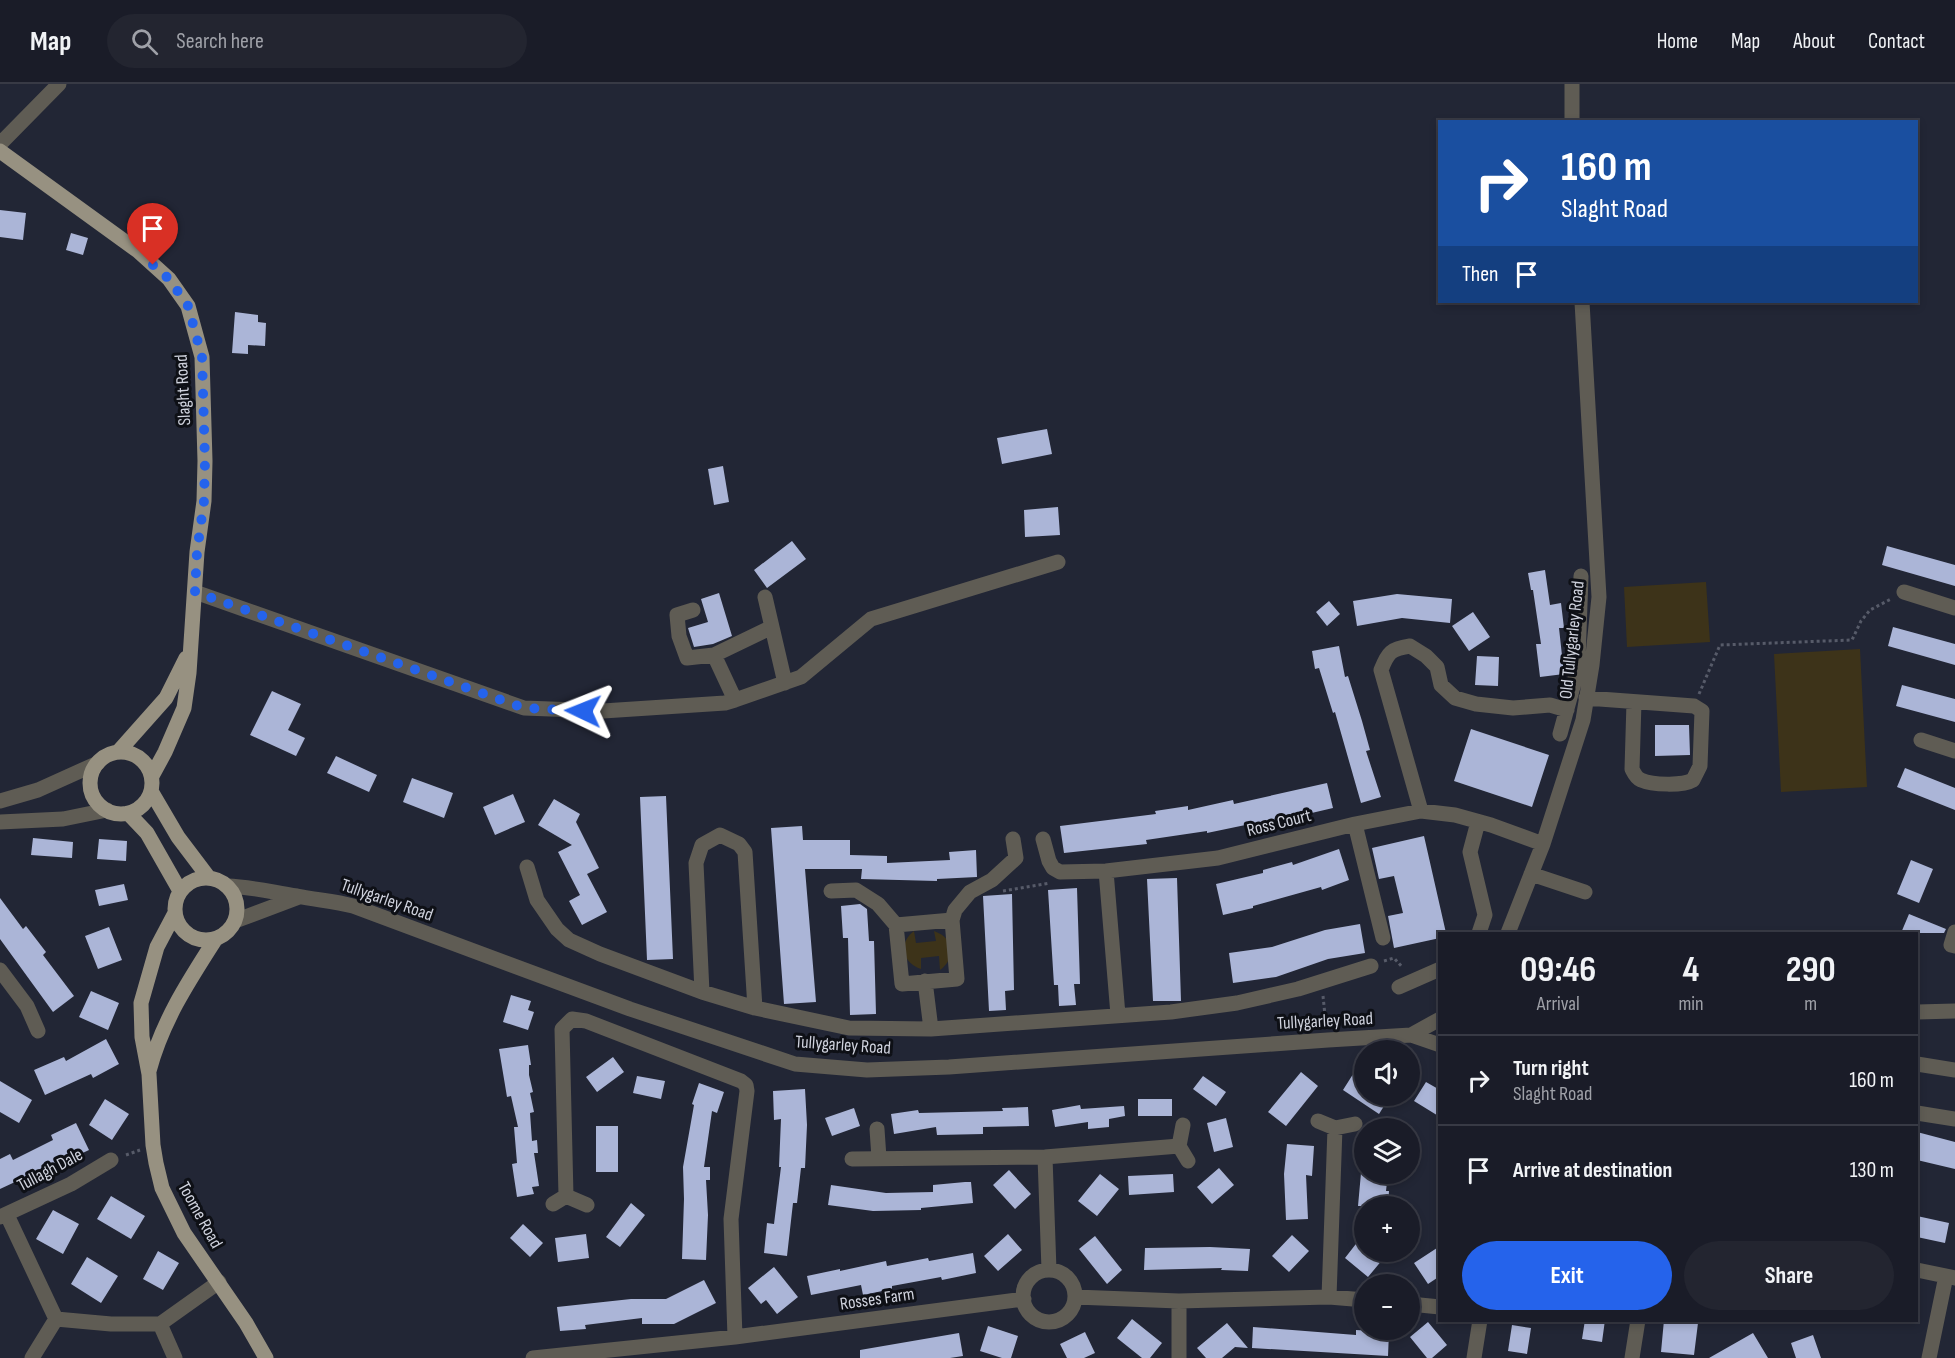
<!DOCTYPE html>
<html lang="en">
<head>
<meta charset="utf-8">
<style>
	:root { --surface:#1a1c28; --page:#232530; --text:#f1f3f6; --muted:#9fa1a8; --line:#383a45; --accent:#2563eb }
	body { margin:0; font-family:"Sofia Sans Condensed",sans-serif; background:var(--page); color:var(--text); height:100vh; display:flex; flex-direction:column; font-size:22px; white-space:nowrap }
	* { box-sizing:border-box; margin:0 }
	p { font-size:20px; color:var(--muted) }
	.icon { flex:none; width:33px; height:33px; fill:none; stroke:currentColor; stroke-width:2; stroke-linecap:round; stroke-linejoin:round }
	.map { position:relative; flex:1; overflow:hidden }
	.sheet { position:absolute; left:1438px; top:848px; width:480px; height:390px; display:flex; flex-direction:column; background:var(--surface); border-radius:0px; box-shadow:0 3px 9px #0003,0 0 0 2px var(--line) }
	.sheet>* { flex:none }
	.hud { position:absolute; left:1438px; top:36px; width:480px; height:183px; border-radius:0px; box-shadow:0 3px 9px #0003,0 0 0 2px var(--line); background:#1a4fa0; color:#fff; overflow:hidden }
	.controls { position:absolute; left:1354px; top:956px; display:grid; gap:12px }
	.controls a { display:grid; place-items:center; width:66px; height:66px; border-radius:50%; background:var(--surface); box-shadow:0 3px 9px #0003,0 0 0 2px var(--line); font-size:30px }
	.pin { position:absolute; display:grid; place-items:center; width:51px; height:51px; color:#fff; margin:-62px -26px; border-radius:50% 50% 50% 0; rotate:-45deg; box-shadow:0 0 6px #0007 }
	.pin .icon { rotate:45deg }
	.me { position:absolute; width:66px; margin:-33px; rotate:272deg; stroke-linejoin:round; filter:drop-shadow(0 0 4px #0008) }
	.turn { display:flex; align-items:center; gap:21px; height:126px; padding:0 24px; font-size:27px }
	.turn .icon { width:78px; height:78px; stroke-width:2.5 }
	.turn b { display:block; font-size:42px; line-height:51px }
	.then { display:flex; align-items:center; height:57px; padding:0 24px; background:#0003; gap:12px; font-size:22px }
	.eta { display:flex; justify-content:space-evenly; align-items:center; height:102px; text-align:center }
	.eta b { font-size:36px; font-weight:700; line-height:42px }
	.action { display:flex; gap:12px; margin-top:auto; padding:12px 24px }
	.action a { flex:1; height:69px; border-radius:36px; background:var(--accent); color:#fff; font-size:24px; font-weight:700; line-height:69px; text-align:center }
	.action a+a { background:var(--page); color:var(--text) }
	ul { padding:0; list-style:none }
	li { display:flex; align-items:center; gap:18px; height:90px; padding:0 24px; border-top:2px solid var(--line) }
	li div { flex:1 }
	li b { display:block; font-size:22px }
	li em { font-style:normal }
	header { display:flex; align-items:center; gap:36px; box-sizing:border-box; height:84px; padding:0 30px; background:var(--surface); border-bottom:2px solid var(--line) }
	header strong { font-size:28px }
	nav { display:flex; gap:33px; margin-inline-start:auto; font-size:21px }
	.search { width:420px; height:54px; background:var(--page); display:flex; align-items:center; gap:15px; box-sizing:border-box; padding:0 21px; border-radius:33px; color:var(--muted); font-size:22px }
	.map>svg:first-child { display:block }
</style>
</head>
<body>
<header>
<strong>Map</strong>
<div class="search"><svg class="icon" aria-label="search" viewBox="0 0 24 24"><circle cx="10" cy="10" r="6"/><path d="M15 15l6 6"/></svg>Search here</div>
<nav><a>Home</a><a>Map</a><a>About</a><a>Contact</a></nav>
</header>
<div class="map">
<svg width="1955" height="1274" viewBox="0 0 1955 1274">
	<rect width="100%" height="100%" fill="#222635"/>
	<path fill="#3d3319" d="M1706 498 1710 558 1627 563 1624 503Z
		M1860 565 1867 703 1781 708 1774 570Z
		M914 847 916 859 936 857 934 847C954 854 957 873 940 886L939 872 921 874V885C902 879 898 859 914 847Z"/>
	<path fill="#abb5d7" d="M0 126 26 129 23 156 0 153Z
		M71 149 88 154 83 171 66 166Z
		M235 228 258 231V238L266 239 265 262 248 261V270L232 269Z
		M1047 345 1052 370 1002 380 997 354Z
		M723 382 729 418 714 421 708 385Z
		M1058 423 1060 451 1025 453 1024 426Z
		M792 457 806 475 767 504 754 486Z
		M1887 462 1955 481V502L1882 481Z
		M1545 486 1550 521 1561 519 1564 544H1559L1564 590 1540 593 1536 560H1541L1533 506H1531L1528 489Z
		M719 509 732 552 713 560 694 563 688 544 708 538 701 515Z
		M1397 510 1452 515 1450 539 1402 534 1357 542 1353 517Z
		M1329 517 1340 530 1327 542 1316 528Z
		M1473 528 1490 553 1469 567 1452 542Z
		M1893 543 1955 560V581L1888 562Z
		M1339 562 1345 593 1348 592 1362 637 1370 666 1366 667 1381 713 1361 719 1335 628 1333 629 1319 584 1315 585 1312 567Z
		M1477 572 1499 573 1498 602 1475 601Z
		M1902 601 1955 615V638L1896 622Z
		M272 607 301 620 288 646 305 654 296 672 250 651Z
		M1655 641H1689L1690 671 1655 672Z
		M1471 645 1549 671 1532 723 1454 697Z
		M336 672 377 691 369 708 327 689Z
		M1905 684 1955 704V726L1897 703Z
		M412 694 453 709 444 734 403 718Z
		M1327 699 1333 724 1256 742 1255 739 1207 749V747L1146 756 1147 760 1064 769 1060 742 1156 730 1155 727 1188 722V726L1233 716 1234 720Z
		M513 710 525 738 495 751 483 723Z
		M666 712 673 875 647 876 640 713Z
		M554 715 580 730 576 738 599 784 587 790 607 828 582 841 569 817 580 811 558 768 572 761 538 741Z
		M802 742 803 756H850V771L887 772V779L950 776 949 768 976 766 977 793 937 795V797L861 795 862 785H805L816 918 784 920 771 744Z
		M1424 752 1446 849H1440V854L1394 864 1388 832 1403 829 1394 792 1379 795 1372 764Z
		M33 754 73 758 72 774 31 771Z
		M99 755 127 757 126 777 97 775Z
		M1339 765 1349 796 1322 806 1321 803 1253 822V824L1223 831 1216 800 1263 789V786L1292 778 1293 781Z
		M1911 776 1933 785 1919 819 1897 810Z
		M1177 794 1181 917H1153L1147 795Z
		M124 800 128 816 99 822 95 806Z
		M1077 804 1080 900H1074L1076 921 1059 922 1058 901H1054L1048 806Z
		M1012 810 1014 906 1005 907 1006 926 989 927 983 812Z
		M0 814 23 845 26 842 46 868 43 871 74 912 53 928 0 855Z
		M860 820 867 825 869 857H874L876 930 850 931 848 854H843L841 822Z
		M1909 830 1946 845 1944 849H1901Z
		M1360 840 1365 869 1328 875 1276 893 1233 899 1229 869 1272 863 1325 846Z
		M109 843 122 876 98 885 85 852Z
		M91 907 119 919 108 946 79 933Z
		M511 911 531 917 528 926 534 928 528 946 503 938Z
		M106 955 119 980 93 994 91 990 45 1011 34 986 64 973 66 977Z
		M528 961 531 981H529V991L533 1008 530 1009 534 1028 530 1029 532 1057 537 1056 538 1069H534L539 1102 532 1103 534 1110 517 1113 512 1080 517 1079 514 1043H518L511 1012 507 1013 499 965Z
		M613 973 624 988 597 1008 586 993Z
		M1355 987 1365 993V1011H1391L1379 1030 1343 1006Z
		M1301 988 1318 1002 1286 1042 1268 1028Z
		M637 992 665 997 661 1015 633 1009Z
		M1203 992 1226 1008 1216 1022 1193 1005Z
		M0 997 32 1016 19 1039 0 1028Z
		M1426 998 1440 1006V1033L1414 1017Z
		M699 999 724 1008 717 1029 712 1027 704 1083H710V1096H706L708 1131 706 1176 682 1175 684 1115 683 1083 694 1021 692 1020Z
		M805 1005 807 1041 805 1084H801L797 1119H793L787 1172 764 1169 767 1139 774 1140 781 1083H779L781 1035 774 1036 773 1007Z
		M105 1015 129 1030 112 1056 89 1041Z
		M1138 1015H1172V1032H1138Z
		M1080 1021 1081 1025 1124 1022 1125 1032 1109 1035V1043L1088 1045V1038L1055 1043 1052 1026Z
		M1028 1023 1029 1042 983 1043V1050L937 1051 936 1043 894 1050 891 1030 918 1026 919 1029 1003 1027 1002 1024Z
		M854 1024 860 1042 832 1052 825 1034Z
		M1226 1034 1233 1063 1214 1068 1207 1039Z
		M76 1039 89 1066 55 1082 57 1084 33 1096 30 1091 0 1105V1075L10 1070 13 1076 53 1056 51 1051Z
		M596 1042H618V1088H596Z
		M1917 1048 1955 1058V1085L1917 1076Z
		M1287 1060 1314 1062 1312 1092 1306 1091 1308 1135 1286 1136 1284 1090Z
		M1219 1084 1234 1101 1212 1120 1197 1103Z
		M1009 1086 1031 1110 1015 1125 993 1101Z
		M1361 1089H1388L1386 1107H1389L1388 1122H1358Z
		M1100 1090 1119 1105 1097 1132 1078 1117Z
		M1173 1090 1174 1108 1129 1111 1128 1092Z
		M965 1098H971L973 1119 921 1124V1126L873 1127 828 1121 831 1101 886 1109 933 1108V1101Z
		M111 1112 145 1132 131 1155 97 1135Z
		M631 1119 645 1131 620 1163 606 1153Z
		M53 1126 79 1140 63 1170 36 1155Z
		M1917 1132 1949 1139 1945 1159 1917 1153Z
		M523 1140 543 1159 530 1173 510 1154Z
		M586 1150 589 1174 558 1178 555 1154Z
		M1008 1150 1022 1166 998 1187 984 1172Z
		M1292 1151 1309 1167 1289 1188 1272 1172Z
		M1095 1152 1122 1186 1107 1200 1079 1165Z
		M1359 1156 1365 1160V1167H1373L1383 1175 1368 1193 1345 1174Z
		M1440 1162V1192L1428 1200 1414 1179Z
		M1210 1163 1250 1165 1248 1187 1221 1186 1222 1184 1144 1186 1145 1164Z
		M158 1167 179 1179 163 1206 143 1195Z
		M973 1169 976 1189 942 1196 941 1193 892 1202V1205L863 1211 861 1201 811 1211 807 1192 840 1185V1187L886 1177 887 1182 928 1174 929 1177Z
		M87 1173 118 1192 101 1219 71 1200Z
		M774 1183 798 1213 777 1230 766 1216 761 1220 748 1204Z
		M704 1196 716 1219 674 1240H642V1234L585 1241 586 1245 560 1247 557 1223 631 1215H666Z
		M1132 1235 1162 1259 1150 1274H1142L1117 1254Z
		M1585 1236H1605L1602 1258 1582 1255Z
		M1664 1236 1698 1239 1694 1271 1661 1268Z
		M1428 1238 1447 1261 1432 1274H1427L1410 1253Z
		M1227 1239 1248 1264 1235 1263 1222 1274H1206L1197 1264Z
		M1512 1241 1531 1244 1527 1270 1508 1267Z
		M988 1242 1018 1252 1011 1274H1002L980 1267Z
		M1253 1243 1356 1251V1246L1389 1248 1388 1272 1252 1264Z
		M1085 1248 1095 1269 1084 1274H1067L1060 1260Z
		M959 1249 963 1272 950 1274H860V1266Z
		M1753 1249 1768 1274H1709Z
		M1813 1251 1821 1274H1796L1791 1259Z"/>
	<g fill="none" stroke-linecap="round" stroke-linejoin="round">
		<path stroke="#575b69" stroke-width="3" stroke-dasharray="3 3" stroke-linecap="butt" d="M1699 610 1720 561 1852 556 1861 537 1870 526 1891 515
			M1003 807 1050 799
			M1384 877 1394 874 1403 884
			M1323 912 1326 941
			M126 1071 140 1066"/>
		<path stroke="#5f5c54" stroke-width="15" d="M1572 0V38
			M0 60 59 0
			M195 508 524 624 603 627 725 619 735 616 801 593 871 535 1058 478
			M1904 508 1955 524
			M765 513 785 599
			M693 526 677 531 679 552 687 574 714 571 772 543
			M714 571 735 616
			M1586 614 1694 622 1702 627 1700 682 1693 696C1683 702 1652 701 1641 696 1636 694 1634 689 1632 685L1634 618
			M1560 650 1574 599 1578 577 1581 492
			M1921 656 1955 667
			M0 717 38 706 98 679
			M1421 727 1381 586C1388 568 1391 565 1410 562L1426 572 1437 583 1441 601 1455 614 1476 620 1513 624 1550 621 1567 626
			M0 738 63 735 107 726
			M1478 738 1470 768 1485 831 1479 849
			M1355 740 1383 854
			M1043 755 1049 777 1053 784 1060 788 1106 787 1218 774 1355 740 1421 727 1455 731 1491 741 1543 760
			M527 783 537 816 557 845 569 856 600 870 702 908 755 924 849 944 931 945 1171 928 1237 919 1298 905 1371 882
			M1106 787 1118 931
			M1531 790 1585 808
			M227 802C253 803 271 808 297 812 316 816 334 817 353 822L630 925 795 980 867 986 949 983 1328 956 1411 951 1440 961
			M831 807 856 806 878 820 896 841
			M952 836 896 841 902 900 957 895 952 836 955 826 970 808 992 796 1016 774 1013 755
			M235 837 299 813
			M1955 848 1951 861 1955 862
			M1508 849 1543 760 1583 636 1592 581 1599 513 1582 218
			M0 886 27 922 38 947
			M925 897 931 945
			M1399 903 1440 885
			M702 908 696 779 702 761 720 751 739 760 745 768 755 924
			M1917 928 1955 927
			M1411 951 1440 935
			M1917 980 1955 986
			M1917 1029 1955 1035
			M1318 1037 1335 1044 1355 1040
			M1183 1041 1179 1062 1188 1077
			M877 1045 879 1074
			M1045 1073 1049 1186
			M852 1075 1045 1073 1179 1062
			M566 1112 562 945 572 935 586 937 741 997 746 1001 747 1007 731 1135 735 1253
			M553 1120 566 1112 587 1121
			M7 1131 56 1235
			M0 1133 71 1100 111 1076
			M1917 1186 1955 1194
			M1023 1212a26 26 0 1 1 52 0a26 26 0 1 1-52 0Z
			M1075 1213 1179 1217 1329 1213 1365 1216
			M1329 1213 1335 1044
			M1410 1220 1440 1223
			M160 1240 175 1274
			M32 1274 56 1235 111 1240H160L219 1198
			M533 1274 735 1253 1024 1215
			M1179 1274V1217
			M1474 1274 1480 1236
			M1632 1274 1638 1236
			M1929 1274 1946 1192"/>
		<path stroke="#979181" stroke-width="15" d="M0 67 138 167 169 195 188 222 202 273 205 377 204 417 197 468 189 589 184 624 165 668 152 692
			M118 668 166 614 186 574
			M90 699a31 31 0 1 1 62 0a31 31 0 1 1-62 0Z
			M151 707 178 753 209 794
			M128 729 147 749 180 807
			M175 825a31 31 0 1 1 62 0a31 31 0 1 1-62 0Z
			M175 829 157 863 141 919 142 953 149 990 153 1061 156 1079 162 1104 184 1149 246 1239 266 1274
			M149 987C162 938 188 898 215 856"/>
	</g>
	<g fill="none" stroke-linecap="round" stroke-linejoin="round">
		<path stroke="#2563eb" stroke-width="10" stroke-dasharray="0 18" d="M153 181 169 195 188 222 202 273 205 377 204 417 197 468 195 508 524 624 583 627"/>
	</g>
	<g text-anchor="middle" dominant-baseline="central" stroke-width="6" stroke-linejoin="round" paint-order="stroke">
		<g font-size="18" fill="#cfd2dd" stroke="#0e1016">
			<text transform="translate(183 306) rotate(-93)">Slaght Road</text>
			<text transform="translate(1572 556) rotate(-84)">Old Tullygarley Road</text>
			<text transform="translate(1279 739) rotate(-14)">Ross Court</text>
			<text transform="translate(387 816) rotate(19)">Tullygarley Road</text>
			<text transform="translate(1325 937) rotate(-3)">Tullygarley Road</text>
			<text transform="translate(843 961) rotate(4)">Tullygarley Road</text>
			<text transform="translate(50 1086) rotate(-28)">Tullagh Dale</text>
			<text transform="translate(200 1131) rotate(61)">Toome Road</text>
			<text transform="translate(877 1215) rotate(-8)">Rosses Farm</text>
		</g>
	</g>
</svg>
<div class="controls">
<a><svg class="icon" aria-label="sound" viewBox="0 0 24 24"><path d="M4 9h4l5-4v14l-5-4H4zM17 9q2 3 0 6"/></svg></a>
<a><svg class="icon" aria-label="layers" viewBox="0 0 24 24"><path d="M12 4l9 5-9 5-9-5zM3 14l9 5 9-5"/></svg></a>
<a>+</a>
<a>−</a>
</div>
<div class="pin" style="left:153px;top:181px;background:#d93025"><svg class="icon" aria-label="arrive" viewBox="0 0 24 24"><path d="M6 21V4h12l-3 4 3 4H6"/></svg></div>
<svg class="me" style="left:583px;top:627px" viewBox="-20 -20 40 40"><path d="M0-17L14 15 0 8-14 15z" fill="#2563eb" stroke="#fff" stroke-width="4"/></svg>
<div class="hud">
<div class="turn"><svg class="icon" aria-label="right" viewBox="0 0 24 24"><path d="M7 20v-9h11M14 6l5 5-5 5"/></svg><div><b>160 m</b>Slaght Road</div></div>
<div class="then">Then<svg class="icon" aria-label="arrive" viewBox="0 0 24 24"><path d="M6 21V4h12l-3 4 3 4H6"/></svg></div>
</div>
<section class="sheet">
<div class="eta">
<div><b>09:46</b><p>Arrival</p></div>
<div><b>4</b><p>min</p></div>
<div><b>290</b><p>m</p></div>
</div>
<ul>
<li><svg class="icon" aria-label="right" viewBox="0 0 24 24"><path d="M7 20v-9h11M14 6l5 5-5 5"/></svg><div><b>Turn right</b><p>Slaght Road</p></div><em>160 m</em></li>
<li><svg class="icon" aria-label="arrive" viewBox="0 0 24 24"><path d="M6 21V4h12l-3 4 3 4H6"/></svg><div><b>Arrive at destination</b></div><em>130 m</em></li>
</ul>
<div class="action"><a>Exit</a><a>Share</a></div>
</section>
</div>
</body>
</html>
